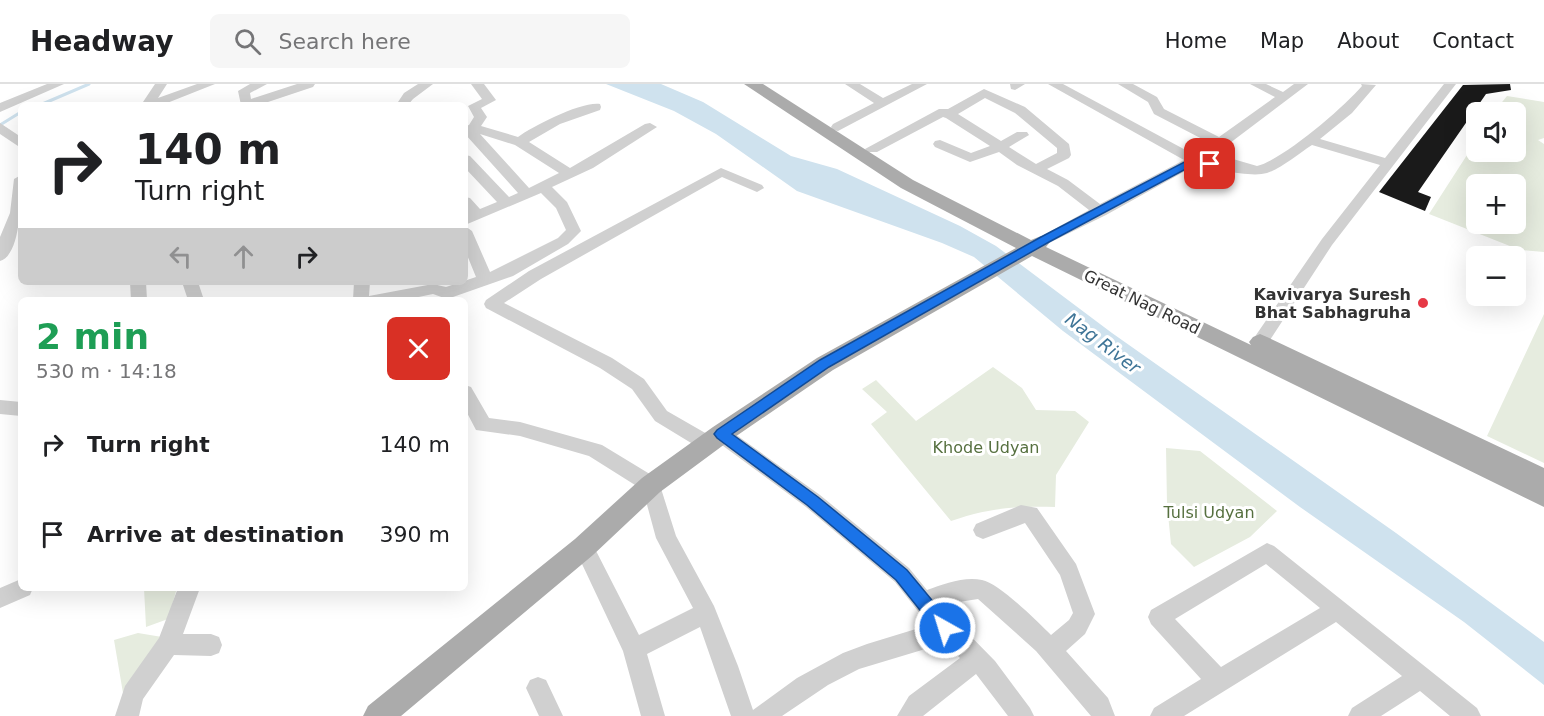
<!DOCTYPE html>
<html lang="en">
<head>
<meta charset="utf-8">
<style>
	:root { --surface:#fff; --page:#f6f6f6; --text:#202124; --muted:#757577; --line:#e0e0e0 }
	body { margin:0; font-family:"DejaVu Sans",sans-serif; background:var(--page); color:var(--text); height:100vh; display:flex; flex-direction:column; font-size:22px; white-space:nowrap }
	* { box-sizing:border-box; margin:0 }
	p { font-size:20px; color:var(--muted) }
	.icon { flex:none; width:33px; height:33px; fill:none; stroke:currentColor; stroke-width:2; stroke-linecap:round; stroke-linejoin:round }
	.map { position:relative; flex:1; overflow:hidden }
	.panel { position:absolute; left:18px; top:213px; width:450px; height:294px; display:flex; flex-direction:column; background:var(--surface); border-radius:9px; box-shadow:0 6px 24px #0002 }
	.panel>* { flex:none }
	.guide { position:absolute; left:18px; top:18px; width:450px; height:183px; border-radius:9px; box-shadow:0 6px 24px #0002; background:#fff; color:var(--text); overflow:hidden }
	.buttons { position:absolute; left:1466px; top:18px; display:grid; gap:12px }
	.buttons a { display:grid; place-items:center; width:60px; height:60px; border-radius:9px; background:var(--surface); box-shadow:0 6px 24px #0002; font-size:30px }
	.pin { position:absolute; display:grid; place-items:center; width:51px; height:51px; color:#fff; margin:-26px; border-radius:12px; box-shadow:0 3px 9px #0006 }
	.me { position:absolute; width:66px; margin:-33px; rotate:321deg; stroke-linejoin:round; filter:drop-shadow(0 0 4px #0008) }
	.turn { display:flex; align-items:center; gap:21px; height:126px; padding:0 18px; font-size:27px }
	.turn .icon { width:78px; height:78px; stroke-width:2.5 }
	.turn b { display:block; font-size:42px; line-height:51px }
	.lanes { display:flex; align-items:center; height:57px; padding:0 18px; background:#0003; justify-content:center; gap:30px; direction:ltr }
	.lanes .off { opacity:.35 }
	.round { display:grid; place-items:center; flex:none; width:63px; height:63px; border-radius:9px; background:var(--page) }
	.summary { display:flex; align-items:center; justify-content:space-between; height:102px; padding:0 18px }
	h1 { font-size:36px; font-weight:700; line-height:45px; color:#1e9e55 }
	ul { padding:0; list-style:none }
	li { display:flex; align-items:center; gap:18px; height:90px; padding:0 18px }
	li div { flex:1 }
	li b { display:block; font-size:22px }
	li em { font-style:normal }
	header { display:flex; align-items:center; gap:36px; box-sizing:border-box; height:84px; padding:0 30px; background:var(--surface); border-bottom:2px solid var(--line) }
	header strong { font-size:28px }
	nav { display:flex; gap:33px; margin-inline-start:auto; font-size:21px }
	.search { width:420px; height:54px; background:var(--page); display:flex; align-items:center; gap:15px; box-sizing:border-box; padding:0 21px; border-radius:9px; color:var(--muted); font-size:22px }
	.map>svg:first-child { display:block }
</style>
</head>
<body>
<header>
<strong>Headway</strong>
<div class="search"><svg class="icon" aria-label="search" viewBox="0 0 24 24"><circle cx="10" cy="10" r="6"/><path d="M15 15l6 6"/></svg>Search here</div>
<nav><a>Home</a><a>Map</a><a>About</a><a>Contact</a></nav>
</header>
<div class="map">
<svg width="1544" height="632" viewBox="0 0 1544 632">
	<rect width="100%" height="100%" fill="#fff"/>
	<path fill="#e6ecdf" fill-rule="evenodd" d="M1507 12 1544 18V54L1538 56 1544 60V168L1520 166 1429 130 1476 57V68H1515V28H1494ZM1515 100V140H1476V100Z
		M1544 230V379L1487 352Z
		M993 283 1022 304 1036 326 1075 327 1089 338 1056 391 1055 423C1015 422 989 424 951 437L871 340 887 328 862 305 876 296 916 337Z
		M1166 364 1200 367 1277 427 1250 453 1194 483 1171 460 1167 420Z
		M144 504H177L168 535 146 543Z
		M138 549 162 553 123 609 114 556Z"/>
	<path fill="#cfe2ee" d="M606 0H661L703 18 791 72 837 85 960 142 996 162 1112 249 1396 449 1544 558V601L1464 538 1300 423 1063 247 974 173 942 159 797 107 716 50 674 27Z"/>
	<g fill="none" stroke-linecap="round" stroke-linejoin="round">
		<path stroke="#cfe2ee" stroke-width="3" d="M40 21 89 0
			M0 41 21 28"/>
	</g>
	<path fill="#1a1a1a" d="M1510 0 1511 6 1486 10 1418 108 1431 113 1425 127 1379 108 1463 1Z"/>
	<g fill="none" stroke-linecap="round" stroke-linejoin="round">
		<path fill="#d0d0d0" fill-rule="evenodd" d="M47 0H64L0 28V19Z
			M155 0H167L158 14 197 0H215L162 21H141Z
			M250 0H267L250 9 251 15 297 0H315L313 3 259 21H241L238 7Z
			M418 0H433L413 15 408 21H396L404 9Z
			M471 0H484L496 16 481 24 487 33 481 42 518 53C533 42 582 17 600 20L601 23 600 26 560 40 529 58 570 84 645 40 650 39 657 43 593 84 552 103 567 118 581 147 568 160 513 192 453 213 447 215 433 210 404 216H353L354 198H370L369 212 433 200 446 203 476 193 465 166V142L472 147 490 188 558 154 566 146 556 124 541 109 465 141V131L468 130 465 126V113L470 114 480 125 497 118 465 84V71L470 72 509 113 518 109 465 50V42L469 41 474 33 468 22 482 15ZM480 50 515 61 559 89 529 104Z
			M845 0H860L883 14 912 0H927L838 47 833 46 831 43 833 40 874 19Z
			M1010 0H1025L1015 6 1011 5Z
			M1048 0H1063L1193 70 1210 59 1154 30 1148 18 1118 0H1133L1157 13 1164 25 1219 53 1275 13 1250 0H1266L1283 8 1294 0H1308L1226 62 1205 74 1226 79 1233 75 1257 82C1284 75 1343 24 1362 2L1361 0 1376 1 1352 29 1320 55 1385 74 1444 0H1456L1332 161 1266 262H1254L1252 258 1254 254 1322 155 1380 81 1312 61C1298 70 1282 84 1267 89 1250 94 1213 84 1196 81L1106 131 1045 161 1040 159 1037 156 1040 153 1089 126 1058 102 1017 81 999 68 970 78 935 63 933 60 935 57 940 56 971 69 990 62 946 34 943 33 877 68H867L865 65 939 25H948L984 5 1025 23 1069 60 1071 71 1069 74 1047 85 1068 96 1100 120 1184 76ZM985 14 1015 29 1057 64V69L1036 80 1009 63 1029 51 1027 48H1017L1001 57 958 30Z
			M0 39 21 53V64L0 50Z
			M721 84 762 101 764 104 757 108 722 93 541 195 504 219 612 274 644 295 667 327 714 354 712 350 714 345 721 343 728 345 820 411 909 484 927 506C943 500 965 492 982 496 999 499 1038 538 1051 551L1069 536 1073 529 1060 491 1025 439 983 455 976 452 973 446 976 440 1021 421 1037 424 1076 480 1095 530 1085 550 1066 567 1108 614 1115 632H1091L1036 567 978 515 940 521 995 577 1030 624 1034 632H1008L976 590 923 632H897L909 612 960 574 943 557 922 566 859 585 828 601 782 632H731L700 543 647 570 665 632H641L623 567 574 463 577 457 584 454 591 457 639 551 693 524 656 454 643 406 589 372 520 352 476 346 465 325V301L471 303 489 334 520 338 602 361 658 395 676 452 714 522 738 582 753 626 797 594 843 569 867 560 929 541 895 498 806 423 715 356 717 360 715 365 708 368 701 365 655 337 632 305 600 284 486 224 484 220 486 216 529 187Z
			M21 91C21 110 22 171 0 177V153L10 129 14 95Z
			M130 198H146L147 216H131Z
			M182 198H198L204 216H188Z
			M0 316 21 318V332L0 330Z
			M1267 459 1274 462 1477 624 1481 632H1450L1420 607 1381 632H1348L1352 624 1402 592 1336 538 1184 632H1150L1154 624 1201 595 1151 540 1148 533 1151 526ZM1266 480 1320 524 1221 583 1175 535Z
			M21 495V504H33L30 511 0 524V504Z
			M178 504H200L183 550H211L219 553 222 561 219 569 211 572 174 571 143 615 139 632H115L125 602 159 554Z
			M538 593 546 596 563 632H539L526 604 530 596Z"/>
		<path fill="#ababab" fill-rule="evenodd" d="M744 0H763L913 96 1031 156 1041 152 1048 154 1050 158 1046 163 1251 261 1249 258 1253 253 1260 250 1267 253 1544 384V423L1032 172 833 286 729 357 660 408 593 471 401 632H363L368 622 575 455 642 394 713 343 817 274 1016 164 901 104Z"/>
	</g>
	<path fill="#1a73e8" stroke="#114b97" stroke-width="1.5" d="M1194 73 1215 80 1210 83 1195 80 1049 158 829 283 732 350 818 413 907 486 950 538 953 544 950 550 945 552 939 550 896 496 807 421 717 354 714 350 717 346 820 276 1041 153Z"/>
	<circle fill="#e63946" stroke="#fff" stroke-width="2" cx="1423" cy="219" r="6"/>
	<g text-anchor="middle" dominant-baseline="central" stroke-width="6" stroke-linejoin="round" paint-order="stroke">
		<g font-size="16" font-weight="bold" fill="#333" stroke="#fff" text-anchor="end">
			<text x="1411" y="210">Kavivarya Suresh<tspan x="1411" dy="18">Bhat Sabhagruha</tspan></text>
		</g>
		<g font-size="16" fill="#333" stroke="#fff">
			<text transform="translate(1142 218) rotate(26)">Great Nag Road</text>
		</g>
		<g font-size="16" fill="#56703f" stroke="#fff">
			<text x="986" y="363">Khode Udyan</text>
			<text x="1209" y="428">Tulsi Udyan</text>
		</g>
		<g font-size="18" font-style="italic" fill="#3f7597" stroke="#fff">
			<text transform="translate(1103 259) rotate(37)">Nag River</text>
		</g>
	</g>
</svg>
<div class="buttons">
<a><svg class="icon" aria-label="sound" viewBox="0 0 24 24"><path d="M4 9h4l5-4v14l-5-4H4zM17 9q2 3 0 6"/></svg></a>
<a>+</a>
<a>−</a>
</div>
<div class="pin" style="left:1210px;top:80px;background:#d93025"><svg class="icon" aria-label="arrive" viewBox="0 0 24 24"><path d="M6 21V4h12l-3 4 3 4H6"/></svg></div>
<svg class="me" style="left:945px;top:544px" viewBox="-20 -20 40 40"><circle r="17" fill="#1a73e8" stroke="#fff" stroke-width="3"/><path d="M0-11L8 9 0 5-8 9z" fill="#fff"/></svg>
<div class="guide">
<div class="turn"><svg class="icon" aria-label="right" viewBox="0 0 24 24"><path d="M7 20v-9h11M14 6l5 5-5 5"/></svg><div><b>140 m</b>Turn right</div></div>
<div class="lanes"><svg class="icon off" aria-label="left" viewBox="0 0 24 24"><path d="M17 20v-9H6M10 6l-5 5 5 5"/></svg><svg class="icon off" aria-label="ahead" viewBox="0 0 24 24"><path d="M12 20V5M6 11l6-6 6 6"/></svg><svg class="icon" aria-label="right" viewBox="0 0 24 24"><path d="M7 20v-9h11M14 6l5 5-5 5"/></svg></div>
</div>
<section class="panel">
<div class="summary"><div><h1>2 min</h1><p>530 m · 14:18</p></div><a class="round" style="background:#d93025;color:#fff"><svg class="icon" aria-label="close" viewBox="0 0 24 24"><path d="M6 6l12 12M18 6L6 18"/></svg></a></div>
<ul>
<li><svg class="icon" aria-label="right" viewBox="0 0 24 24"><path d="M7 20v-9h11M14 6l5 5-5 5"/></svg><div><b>Turn right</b></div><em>140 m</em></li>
<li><svg class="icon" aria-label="arrive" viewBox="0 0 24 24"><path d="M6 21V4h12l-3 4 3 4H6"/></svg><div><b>Arrive at destination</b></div><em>390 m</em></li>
</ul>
</section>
</div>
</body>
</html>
